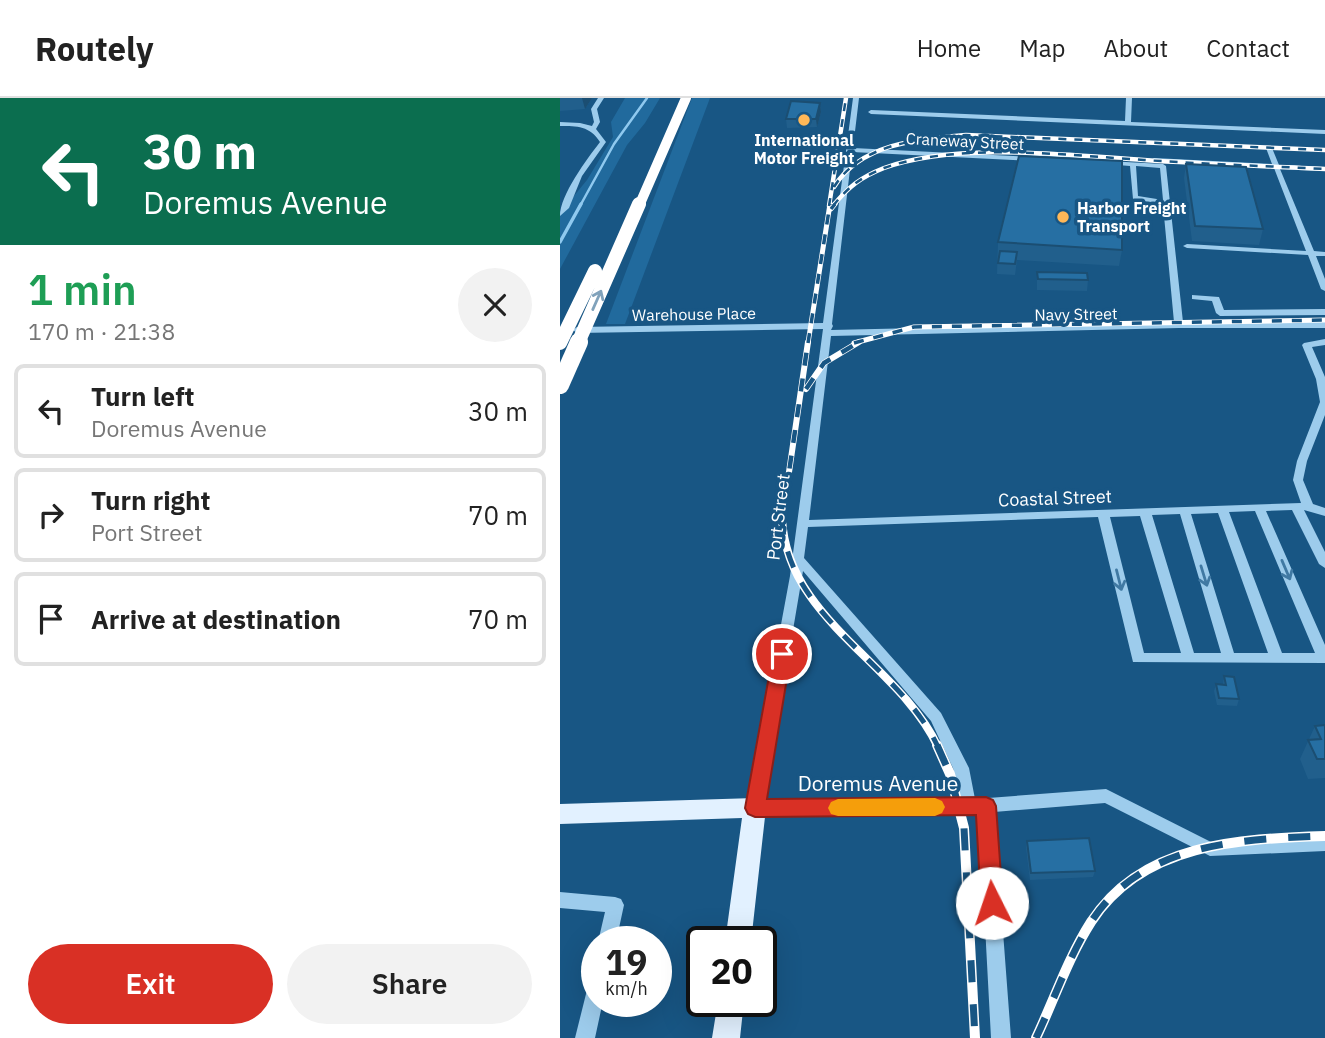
<!DOCTYPE html>
<html lang="en">
<head>
<meta charset="utf-8">
<style>
	:root { --surface:#fff; --page:#f2f2f2; --text:#222; --muted:#767676; --line:#e0e0e0; --accent:#d93025 }
	body { margin:0; font-family:"IBM Plex Sans",sans-serif; background:var(--page); color:var(--text); height:100vh; display:flex; flex-direction:column; font-size:26px; white-space:nowrap }
	* { box-sizing:border-box; margin:0 }
	p { font-size:23px; color:var(--muted) }
	.icon { flex:none; width:38px; height:38px; fill:none; stroke:currentColor; stroke-width:2; stroke-linecap:round; stroke-linejoin:round }
	.map { position:relative; flex:1; overflow:hidden }
	.sheet { display:flex; flex-direction:column; background:var(--surface); width:560px }
	.sheet>* { flex:none }
	.top-card { background:#0b6e4f; color:#fff; overflow:hidden }
	.speed { position:absolute; left:21px; top:828px; display:flex; gap:14px; font-size:35px; font-weight:700; text-align:center }
	.speed>* { display:grid; place-content:center; width:91px; height:91px; border-radius:50%; background:var(--surface); box-shadow:0 7px 28px #0002; line-height:1 }
	.speed small { font-size:18px; font-weight:400 }
	.speed .limit { border:4px solid #111; border-radius:10px; background:#fff; color:#111 }
	.pin { position:absolute; display:grid; place-items:center; width:60px; height:60px; color:#fff; margin:-30px; border:4px solid #fff; border-radius:50%; box-shadow:0 2px 7px #0007 }
	.me { position:absolute; width:77px; margin:-38px; rotate:356deg; stroke-linejoin:round; filter:drop-shadow(0 0 5px #0008) }
	.turn { display:flex; align-items:center; gap:24px; height:147px; padding:0 28px; font-size:32px }
	.turn .icon { width:91px; height:91px; stroke-width:2.5 }
	.turn b { display:block; font-size:49px; line-height:60px }
	.round { display:grid; place-items:center; flex:none; width:74px; height:74px; border-radius:37px; background:var(--page) }
	.overview { display:flex; align-items:center; justify-content:space-between; height:119px; padding:0 28px }
	h1 { font-size:42px; font-weight:600; line-height:52px; color:#1e9e55 }
	.button { display:flex; gap:14px; margin-top:auto; padding:14px 28px }
	.button a { flex:1; height:80px; border-radius:42px; background:var(--accent); color:#fff; font-size:28px; font-weight:600; line-height:80px; text-align:center }
	.button a+a { background:var(--page); color:var(--text) }
	ul { padding:0; list-style:none }
	li { display:flex; align-items:center; gap:21px; height:94px; margin:0 14px 10px; padding:0 14px; border:4px solid var(--line); border-radius:10px }
	li div { flex:1 }
	li b { display:block; font-size:26px }
	li em { font-style:normal }
	header { display:flex; align-items:center; gap:42px; box-sizing:border-box; height:98px; padding:0 35px; background:var(--surface); border-bottom:2px solid var(--line) }
	header strong { font-size:33px }
	nav { display:flex; gap:38px; margin-inline-start:auto; font-size:24px }
	main { display:flex; flex:1; min-height:0 }
	.map>svg:first-child { display:block }
</style>
</head>
<body>
<header>
<strong>Routely</strong>
<nav><a>Home</a><a>Map</a><a>About</a><a>Contact</a></nav>
</header>
<main>
<section class="sheet">
<div class="top-card">
<div class="turn"><svg class="icon" aria-label="left" viewBox="0 0 24 24"><path d="M17 20v-9H6M10 6l-5 5 5 5"/></svg><div><b>30 m</b>Doremus Avenue</div></div>
</div>
<div class="overview"><div><h1>1 min</h1><p>170 m · 21:38</p></div><a class="round"><svg class="icon" aria-label="close" viewBox="0 0 24 24"><path d="M6 6l12 12M18 6L6 18"/></svg></a></div>
<ul>
<li><svg class="icon" aria-label="left" viewBox="0 0 24 24"><path d="M17 20v-9H6M10 6l-5 5 5 5"/></svg><div><b>Turn left</b><p>Doremus Avenue</p></div><em>30 m</em></li>
<li><svg class="icon" aria-label="right" viewBox="0 0 24 24"><path d="M7 20v-9h11M14 6l5 5-5 5"/></svg><div><b>Turn right</b><p>Port Street</p></div><em>70 m</em></li>
<li><svg class="icon" aria-label="arrive" viewBox="0 0 24 24"><path d="M6 21V4h12l-3 4 3 4H6"/></svg><div><b>Arrive at destination</b></div><em>70 m</em></li>
</ul>
<div class="button"><a>Exit</a><a>Share</a></div>
</section>
<div class="map">
<svg width="765" height="940" viewBox="0 0 765 940">
	<rect width="100%" height="100%" fill="#185684"/>
	<path fill="#216a9d" d="M65 0H100L85 25 67 47 0 171V115L27 82 53 39 51 24Z
		M132 0H150L65 226H46Z"/>
	<g fill="none" stroke-linecap="round" stroke-linejoin="round">
		<path stroke="#8fc9ef" stroke-width="2.5" d="M20 108 54 46 87 0"/>
		<path stroke="#8fc9ef" stroke-width="3.5" d="M0 144 21 106"/>
		<path fill="#9dccec" fill-rule="evenodd" d="M38 0H44L37 11 40 24 36 31 46 44 22 78 9 110 0 118C0 97 27 61 40 44 30 28 17 28 0 28V24L20 25 32 28 34 24 31 11Z
			M293 0H299L293 50 473 59 476 61 473 63 292 54 272 226 273 228 271 232 614 224 603 107 573 101 570 68 545 66 544 65 547 63 603 66 606 68 623 224H765V230H619L271 238 249 422 741 405 733 382 737 363 760 304 756 281 742 247 744 245 765 241V247L752 249 765 279V317L747 363 743 382 753 406 765 410V418L744 412 765 454V470L759 466 732 412 706 413 765 547V565L573 564 538 419 248 429 244 460 381 615 409 670 415 701 546 691 651 744 765 739V753L650 758 545 705 434 714 451 940H431L419 715 195 717 189 715 187 710 230 478 263 231 17 235 13 232 17 229 263 225ZM576 68 600 70 603 102 578 98ZM695 413 755 555H722L669 414ZM658 415 708 555H674L631 416ZM620 416 661 555H634L592 417ZM580 418 621 555H584L550 419ZM243 473 371 623 393 670 400 701 204 703Z
			M566 0H572L571 24 765 32V36L311 16 308 14 311 12 565 23Z
			M709 48 712 50 719 67 765 69V73L720 71 754 153 765 154V158H756L765 181V193L761 191 748 157 627 150 623 148 627 146 746 153 714 70 594 64 591 62 594 60 712 66 706 50Z
			M465 54 555 58 558 60 555 62 463 57Z
			M632 197 659 199 664 212 765 211V217L660 218 656 215 652 203 632 201Z
			M0 794 55 799 61 801 64 807 56 844H38L45 814 0 810Z
			M37 879V903H43L35 940H15L28 888 31 882Z"/>
		<path fill="#e2f1ff" fill-rule="evenodd" d="M195 700 203 703 206 710 191 844H165L182 720 0 726V706Z
			M158 903H184L180 940H152Z"/>
		<g stroke="#fff" stroke-width="4.5">
			<path id="rail-far4" d="M274 89C301 45 359 41 406 37L765 52
				M269 108 286 0
				M273 108C288 89 301 79 324 70 398 44 505 57 584 62 644 66 705 68 765 71"/>
		</g>
		<g stroke="#fff" stroke-width="5">
			<path id="rail-far3" d="M271 111 275 106
				M248 245 270 106
				M294 245 354 229 765 222"/>
		</g>
		<g stroke="#fff" stroke-width="6">
			<path id="rail-far2" d="M246 291 264 265 299 244
				M222 422 248 244"/>
		</g>
		<g stroke="#fff" stroke-width="8">
			<path id="rail-far1" d="M222 420C226 521 339 565 378 649"/>
		</g>
		<g stroke="#fff" stroke-width="10">
			<path id="rail" d="M377 647 390 676 404 730 415 940
				M476 940C494 902 508 860 531 824 582 745 679 741 765 738"/>
		</g>
		<use href="#rail-far4" stroke="#185684" stroke-width="2.5" stroke-dasharray="8" stroke-linecap="butt"/>
		<use href="#rail-far3" stroke="#185684" stroke-width="3.5" stroke-dasharray="10" stroke-linecap="butt"/>
		<use href="#rail-far2" stroke="#185684" stroke-width="4.5" stroke-dasharray="13" stroke-linecap="butt"/>
		<use href="#rail-far1" stroke="#185684" stroke-width="5" stroke-dasharray="17" stroke-linecap="butt"/>
		<use href="#rail" stroke="#185684" stroke-width="7" stroke-dasharray="22" stroke-linecap="butt"/>
		<path stroke="#fff" stroke-width="10" d="M79 108 126 0"/>
		<path stroke="#fff" stroke-width="14" d="M0 245 35 173
			M18 245 79 106"/>
		<path stroke="#fff" stroke-width="18" d="M0 287 19 244"/>
	</g>
	<path fill="#215f8c" d="M0 0H32L25 11 0 13Z
		M260 5 261 14 257 29 227 30 226 21Z
		M626 66 703 131 699 147 632 143 624 80Z
		M438 144 562 152 559 168 457 162 455 177 437 176Z
		M477 174 528 182 527 193 477 192Z
		M664 578 679 601 677 608 657 607 654 593 656 586 663 587Z
		M765 627V680L748 681 740 661 755 628Z
		M467 743 535 773 533 779 470 782 466 749Z"/>
	<path fill="#1b4e72" d="M22 0H32L25 11Z
		M260 5 261 14 257 29 256 21Z"/>
	<path fill="#266fa3" stroke="#1b4e72" stroke-width="2" d="M231 3 260 5 256 21H226Z
		M459 58 562 63V152L438 144Z
		M626 66 686 69 703 131 635 128Z
		M440 153 457 154 455 166 438 165Z
		M477 174 527 175 528 182 478 181Z
		M664 578 674 579 679 601 659 600 656 586 666 587Z
		M765 627V661H757L748 642 761 641 755 628Z
		M529 740 535 773 471 775 467 743Z"/>
	<defs><path id="oneway-shaft" d="M-6 0H5M1.5-3L5.5 0L1.5 3" fill="none" stroke-width="1.6" stroke-linecap="round" stroke-linejoin="round" transform="scale(1.75)"/></defs>
	<use stroke="#80a2bb" href="#oneway-shaft" transform="translate(37 202) rotate(-66)"/>
	<g stroke="#4079a3">
		<use href="#oneway-shaft" transform="translate(726 472) rotate(67)"/>
		<use href="#oneway-shaft" transform="translate(644 478) rotate(73)"/>
		<use href="#oneway-shaft" transform="translate(559 482) rotate(76)"/>
	</g>
	<path fill="#d93025" stroke="#8d1f18" stroke-width="2" d="M222 550 228 552 231 556 207 701 426 699 433 702 436 708 443 805 440 813 432 816 424 813 421 805 416 717 195 719 188 716 185 710 213 556 216 552Z"/>
	<path fill="#f59e0b" d="M375 700 382 703 385 709 382 715 375 718H278L271 716 268 710 271 704 278 701Z"/>
	<g fill="#ffb858" stroke="#185684" stroke-width="2.5">
		<circle cx="244" cy="22" r="7"/>
		<circle cx="503" cy="119" r="7"/>
	</g>
	<g text-anchor="middle" dominant-baseline="central" stroke-width="7" stroke-linejoin="round" paint-order="stroke">
		<g font-size="16" font-weight="bold" fill="#fff" stroke="#185684">
			<text x="244" y="42">International<tspan x="244" dy="18">Motor Freight</tspan></text>
			<text x="517" y="110" text-anchor="start">Harbor Freight<tspan x="517" dy="18">Transport</tspan></text>
		</g>
		<g font-size="16" fill="#fff" stroke="#185684">
			<text transform="translate(405 43) rotate(3)">Craneway Street</text>
			<text transform="translate(134 216) rotate(-1)">Warehouse Place</text>
			<text transform="translate(516 216) rotate(-1)">Navy Street</text>
		</g>
		<g font-size="18" fill="#fff" stroke="#185684">
			<text transform="translate(495 400) rotate(-2)">Coastal Street</text>
			<text transform="translate(218 419) rotate(-83)">Port Street</text>
		</g>
		<g font-size="21" fill="#fff" stroke="#185684">
			<text x="318" y="685">Doremus Avenue</text>
		</g>
	</g>
</svg>
<div class="speed"><div>19<small>km/h</small></div><div class="limit">20</div></div>
<div class="pin" style="left:222px;top:556px;background:#d93025"><svg class="icon" aria-label="arrive" viewBox="0 0 24 24"><path d="M6 21V4h12l-3 4 3 4H6"/></svg></div>
<svg class="me" style="left:432px;top:805px" viewBox="-20 -20 40 40"><circle r="19" fill="#fff"/><path d="M0-13L10 11 0 6-10 11z" fill="#d93025"/></svg>
</div>
</main>
</body>
</html>
